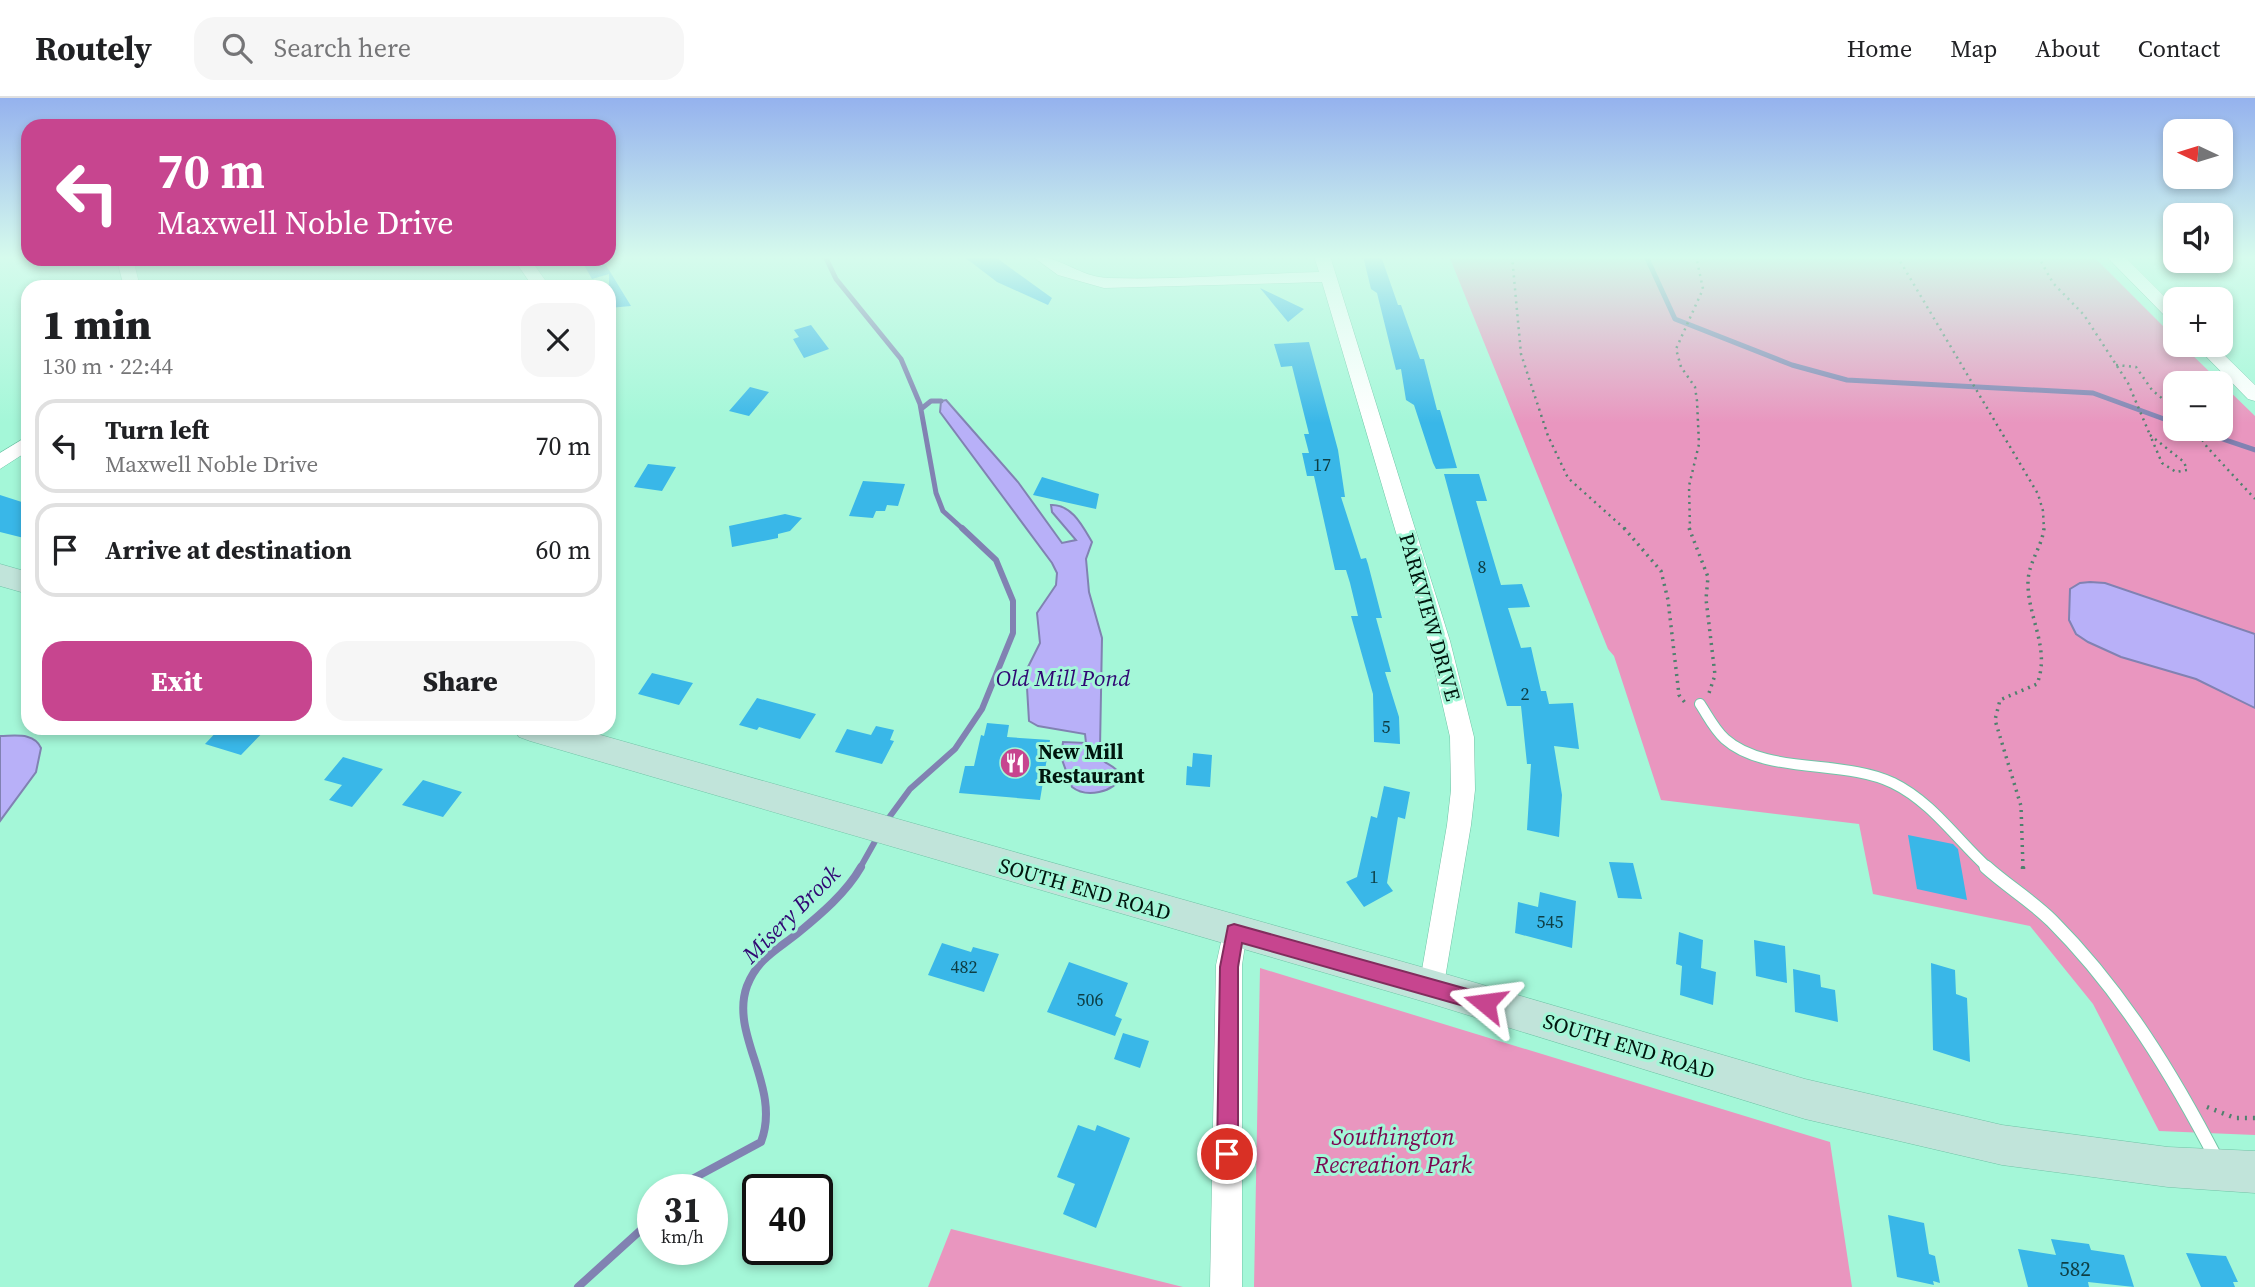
<!DOCTYPE html>
<html lang="en">
<head>
<meta charset="utf-8">
<style>
	:root { --surface:#fff; --page:#f6f6f6; --text:#202124; --muted:#757577; --line:#e0e0e0; --accent:#c7458f }
	body { margin:0; font-family:"Source Serif 4",serif; background:var(--page); color:var(--text); height:100vh; display:flex; flex-direction:column; font-size:26px; white-space:nowrap }
	* { box-sizing:border-box; margin:0 }
	p { font-size:23px; color:var(--muted) }
	.icon { flex:none; width:38px; height:38px; fill:none; stroke:currentColor; stroke-width:2; stroke-linecap:round; stroke-linejoin:round }
	.map { position:relative; flex:1; overflow:hidden }
	.sheet { position:absolute; left:21px; top:182px; width:595px; height:455px; display:flex; flex-direction:column; background:var(--surface); border-radius:21px; box-shadow:0 4px 10px #0003 }
	.sheet>* { flex:none }
	.guide { position:absolute; left:21px; top:21px; width:595px; height:147px; border-radius:21px; box-shadow:0 4px 10px #0003; background:#c7458f; color:#fff; overflow:hidden }
	.needle { width:46px; rotate:274deg }
	.tools { position:absolute; left:2163px; top:21px; display:grid; gap:14px }
	.tools a { display:grid; place-items:center; width:70px; height:70px; border-radius:14px; background:var(--surface); box-shadow:0 4px 10px #0003; font-size:35px }
	.speed { position:absolute; left:637px; top:1076px; display:flex; gap:14px; font-size:35px; font-weight:700; text-align:center }
	.speed>* { display:grid; place-content:center; width:91px; height:91px; border-radius:50%; background:var(--surface); box-shadow:0 4px 10px #0003; line-height:1 }
	.speed small { font-size:18px; font-weight:400 }
	.speed .limit { border:4px solid #111; border-radius:10px; background:#fff; color:#111 }
	.pin { position:absolute; display:grid; place-items:center; width:60px; height:60px; color:#fff; margin:-30px; border:4px solid #fff; border-radius:50%; box-shadow:0 2px 7px #0007 }
	.me { position:absolute; width:77px; margin:-38px; rotate:286deg; stroke-linejoin:round; filter:drop-shadow(0 0 5px #0008) }
	.turn { display:flex; align-items:center; gap:24px; height:147px; padding:0 21px; font-size:32px }
	.turn .icon { width:91px; height:91px; stroke-width:2.5 }
	.turn b { display:block; font-size:49px; line-height:60px }
	.round { display:grid; place-items:center; flex:none; width:74px; height:74px; border-radius:21px; background:var(--page) }
	.head { display:flex; align-items:center; justify-content:space-between; height:119px; padding:0 21px }
	h1 { font-size:42px; font-weight:800; line-height:52px }
	.button { display:flex; gap:14px; margin-top:auto; padding:14px 21px }
	.button a { flex:1; height:80px; border-radius:21px; background:var(--accent); color:#fff; font-size:28px; font-weight:800; line-height:80px; text-align:center }
	.button a+a { background:var(--page); color:var(--text) }
	ul { padding:0; list-style:none }
	li { display:flex; align-items:center; gap:21px; height:94px; margin:0 14px 10px; padding:0 7px; border:4px solid var(--line); border-radius:21px }
	li div { flex:1 }
	li b { display:block; font-size:26px }
	li em { font-style:normal }
	header { display:flex; align-items:center; gap:42px; box-sizing:border-box; height:98px; padding:0 35px; background:var(--surface); border-bottom:2px solid var(--line) }
	header strong { font-size:33px }
	nav { display:flex; gap:38px; margin-inline-start:auto; font-size:24px }
	.search { width:490px; height:63px; background:var(--page); display:flex; align-items:center; gap:18px; box-sizing:border-box; padding:0 24px; border-radius:21px; color:var(--muted); font-size:26px }
	.map>svg:first-child { display:block }
</style>
</head>
<body>
<header>
<strong>Routely</strong>
<div class="search"><svg class="icon" aria-label="search" viewBox="0 0 24 24"><circle cx="10" cy="10" r="6"/><path d="M15 15l6 6"/></svg>Search here</div>
<nav><a>Home</a><a>Map</a><a>About</a><a>Contact</a></nav>
</header>
<div class="map">
<svg width="2255" height="1189" viewBox="0 0 2255 1189">
	<rect width="100%" height="100%" fill="#a4f7d8"/>
	<path fill="#e996bf" fill-rule="evenodd" d="M1449 158H2093L2175 240V247H2182L2255 318V1037L2159 1033 2093 906 2030 828 1873 796 1859 726 1661 702 1614 558 1608 551ZM2175 285H2221V331H2175Z
		M1260 870 1830 1044 1852 1189H1254Z
		M951 1131 1183 1189H928Z"/>
	<path fill="#b8b0f8" stroke="#8182b2" stroke-width="2" d="M946 302 1018 384 1062 445 1076 442 1052 414 1051 407C1072 406 1083 429 1092 444L1086 461 1089 494 1102 540 1100 650 1097 656C1101 666 1116 666 1121 678 1114 695 1086 700 1072 689L1061 659 1063 644 1086 645 1085 636 1038 628 1029 623 1026 573 1040 545 1037 515 1056 487 1057 475 1052 465 940 314 941 303Z
		M2090 484 2105 485 2255 536V610L2196 581 2121 559 2088 544 2076 536 2069 522 2070 491 2080 485Z
		M0 638C15 638 34 634 41 650L36 674 0 723Z"/>
	<g fill="none" stroke-linecap="round" stroke-linejoin="round">
		<path stroke="#8182b2" stroke-width="5" d="M825 158 836 181 901 261 920 306 936 395 943 413 964 432
			M1646 158 1675 221 1792 267 1847 282 2093 295 2175 325
			M921 311 931 303H941
			M2193 331 2255 352"/>
		<path stroke="#8182b2" stroke-width="6" d="M885 725 910 691 955 651 982 611 1013 535V503L996 462 962 430
			M860 770 878 738"/>
		<path stroke="#8182b2" stroke-width="8" d="M678 1092 683 1086 761 1044C782 989 729 937 747 888 758 860 777 852 798 835 821 816 846 795 861 769
			M578 1189 653 1121"/>
	</g>
	<path fill="#39b7e8" d="M963 158H994L1052 200 1048 207 997 184Z
		M1363 158H1381L1398 207H1401L1420 261H1424L1437 312H1440L1457 370 1436 371 1433 365 1414 307 1406 302 1401 271 1396 272 1377 195 1371 191Z
		M602 161 609 172 631 208 609 210V176L592 181 584 167Z
		M1260 190 1304 211 1288 224Z
		M811 227 829 251 804 260 793 241 799 239 794 232Z
		M1309 244 1338 352 1345 399H1341L1361 461 1366 460 1368 466 1382 520H1376L1391 574H1385L1399 619 1400 646 1374 644 1373 596 1351 518H1358L1350 485 1346 472H1335L1314 378H1307L1302 355H1309L1304 336H1309L1292 268 1281 269 1274 246Z
		M750 289 769 294 749 318 729 313Z
		M648 366 676 369 662 393 634 389Z
		M1444 376H1479L1487 403H1476L1501 487 1522 486 1530 509 1508 510 1521 550 1531 549 1541 593H1546L1549 606 1573 605 1579 651 1554 648 1562 697 1559 739 1527 732 1531 666H1527L1521 608H1507Z
		M1042 379 1099 396 1096 411 1033 397Z
		M863 383 905 386 898 408 887 407 885 413H876L873 420 849 418Z
		M0 397 28 406V441L0 434Z
		M785 416 802 420 790 433 778 436V440L732 449 729 428Z
		M652 575 693 585 679 607 638 596Z
		M757 600 816 616 800 641 759 629 757 632 739 627Z
		M987 625 1009 627 1007 639 1050 642 1040 702 959 695 965 668H974L981 637 984 638Z
		M876 628 894 632 890 642 894 643 882 666 835 654 847 631 871 637Z
		M220 630H267L241 657 205 646Z
		M1193 655 1212 657 1210 689 1186 687 1187 668 1192 669Z
		M343 659 383 671 352 709 329 702 342 687 324 682Z
		M423 682 462 694 443 719 402 707Z
		M1384 688 1410 694 1405 721 1398 719 1387 785 1393 793 1364 809 1346 784 1357 779 1371 718 1377 720Z
		M1908 737 1953 746 1958 751 1967 802 1917 791Z
		M1609 764 1633 765 1642 801 1618 800Z
		M1540 794 1576 803 1572 850 1515 835 1518 804 1538 809Z
		M1679 834 1703 842 1701 870 1716 874 1713 907 1680 897 1682 868 1676 866Z
		M1754 842 1785 848 1787 885 1756 878Z
		M942 845 971 854 973 849 999 856 984 894 928 877Z
		M1069 864 1128 885 1115 918 1122 921 1115 938 1047 914Z
		M1931 865 1955 872 1956 896 1967 900 1970 964 1933 952Z
		M1793 871 1820 877 1821 889 1835 892 1838 924 1795 914Z
		M1123 935 1149 943 1140 970 1114 961Z
		M1078 1027 1095 1033 1097 1027 1130 1040 1096 1130 1063 1116 1075 1086 1057 1079Z
		M1888 1117 1924 1125 1929 1156 1935 1158 1940 1185 1933 1183 1934 1187 1897 1179Z
		M2051 1141 2089 1146 2091 1152 2124 1157 2134 1189 2088 1184 2089 1189H2028L2018 1151 2056 1157Z
		M2186 1155 2226 1158 2238 1184H2233L2235 1189H2201Z"/>
	<g fill="none" stroke-linecap="round" stroke-linejoin="round">
		<g stroke="#71c4a7" stroke-width="12">
			<path id="lane-far1" d="M1700 606C1708 618 1714 631 1725 641 1765 677 1844 661 1893 685 1932 704 1957 742 1988 770"/>
		</g>
		<g stroke="#71c4a7" stroke-width="15">
			<path id="lane" d="M1986 769C2007 788 2032 803 2052 823 2122 893 2173 977 2218 1064"/>
		</g>
		<g stroke="#71c4a7" stroke-width="1">
			<path id="street" d="M1032 158C1062 158 1079 179 1108 180 1178 182 1249 176 1319 174L1314 158H1330L1450 543 1474 639 1475 692 1471 727 1442 898 1432 902 1422 898 1419 889 1447 727 1451 692 1450 639 1428 543 1322 184 1104 190 1058 177Z
				M2106 158H2124L2175 209V223L2169 222Z
				M117 161H133L140 189H124Z
				M514 161H530L550 189H533Z
				M2195 247H2214L2255 287V303L2248 301Z
				M28 338V353L0 371V355Z
				M1234 822 1243 826 1247 834 1242 867V1189H1210L1216 867 1225 826Z"/>
		</g>
		<g stroke="#71c4a7" stroke-width="1">
			<path id="secondary" d="M0 466 28 474V496L0 488Z
				M514 630H576L1432 872 1805 981 2002 1027 2168 1049 2255 1053V1095L2168 1089 2002 1067 1805 1021 1432 906 530 643 519 639Z"/>
		</g>
		<path stroke="#4e806d" stroke-width="2.5" stroke-dasharray="2 4.5" stroke-linecap="butt" d="M1512 158 1521 256 1548 338 1568 380 1626 432
			M1897 158 2038 396 2043 413 2044 432
			M2038 158 2053 185 2084 217 2128 285 2150 337
			M2116 267 2136 269 2152 292 2175 311
			M2195 331 2207 349 2255 401
			M2150 337 2184 364 2187 372 2176 374 2162 365Z
			M1690 432 1689 388 1699 346 1697 303 1695 289 1681 269 1676 251 1703 191 1696 158"/>
		<path stroke="#4e806d" stroke-width="3.5" stroke-dasharray="2 5" stroke-linecap="butt" d="M1624 430 1661 473 1668 502 1679 597 1686 606
			M1689 430 1708 479 1706 501 1715 577 1709 595
			M2023 770 2021 708 1995 622 2000 602 2037 586C2051 550 2027 519 2028 483 2029 463 2042 449 2044 430"/>
		<path stroke="#4e806d" stroke-width="4.5" stroke-dasharray="2 6" stroke-linecap="butt" d="M2023 769V776
			M2207 1009 2235 1020H2255"/>
		<use href="#lane-far1" stroke="#fff" stroke-width="10"/>
		<use href="#lane" stroke="#fff" stroke-width="13"/>
		<use href="#street" fill="#fff" fill-rule="evenodd"/>
		<use href="#secondary" fill="#c1e4da" fill-rule="evenodd"/>
	</g>
	<linearGradient id="sky" x2="0" y2="1"><stop stop-color="#95b2ee"/><stop offset="0.49" stop-color="#d6fbed"/><stop offset="1" stop-color="#d6fbed" stop-opacity="0"/></linearGradient>
	<rect width="2255" height="325" fill="url(#sky)"/>
	<path fill="#c7458f" stroke="#812d5d" stroke-width="2" d="M1234 826 1485 896 1492 899 1495 905 1492 912 1485 914 1242 845 1238 869V1056L1235 1063 1227 1066 1220 1063 1217 1056 1220 869 1228 828Z"/>
	<defs>
		<g id="restaurant-disc" transform="scale(1.575)"><circle r="9.5" fill="#c7458f" stroke="#a4f7d8"/><path d="M-5-6h1v4h1v-4h1v4h1v-4h1v5L-1.5 .5V6h-2V.5L-5-1ZM5-6V6H3V1.5H1.5Q1.5-4 5-6Z" fill="#fff"/></g>
	</defs>
	<g fill-rule="evenodd">
		<use href="#restaurant-disc" x="1015" y="665"/>
	</g>
	<g text-anchor="middle" dominant-baseline="central" stroke-width="6" stroke-linejoin="round" paint-order="stroke">
		<g font-size="18" fill="#0e3e44">
			<text x="1322" y="366">17</text>
			<text x="1482" y="468">8</text>
			<text x="1525" y="595">2</text>
			<text x="1386" y="628">5</text>
			<text x="1374" y="778">1</text>
			<text x="1550" y="823">545</text>
			<text x="964" y="868">482</text>
			<text x="1090" y="901">506</text>
		</g>
		<g font-size="21" fill="#00160e" stroke="#a4f7d8">
			<text transform="translate(1430 519) rotate(74)">PARKVIEW DRIVE</text>
			<text transform="translate(1085 791) rotate(16)">SOUTH END ROAD</text>
			<text transform="translate(1629 948) rotate(17)">SOUTH END ROAD</text>
		</g>
		<g font-size="21" font-weight="bold" fill="#00160e" stroke="#a4f7d8" text-anchor="start">
			<text x="1038" y="653">New Mill<tspan x="1038" dy="24">Restaurant</tspan></text>
		</g>
		<g font-size="21" fill="#0e3e44">
			<text x="2075" y="1170">582</text>
		</g>
		<g font-size="23" font-style="italic" fill="#300873" stroke="#a4f7d8">
			<text x="1063" y="580">Old Mill Pond</text>
			<text transform="translate(791 816) rotate(-45)">Misery Brook</text>
		</g>
		<g font-size="24" font-style="italic" fill="#7b0651" stroke="#a4f7d8">
			<text x="1393" y="1038">Southington<tspan x="1393" dy="28">Recreation Park</tspan></text>
		</g>
	</g>
</svg>
<div class="tools">
<a><svg class="needle" viewBox="-14 -14 28 28"><path d="M0-13l5 13h-10z" fill="#e53935"/><path d="M0 13l5-13h-10z" fill="#757577"/></svg></a>
<a><svg class="icon" aria-label="sound" viewBox="0 0 24 24"><path d="M4 9h4l5-4v14l-5-4H4zM17 9q2 3 0 6"/></svg></a>
<a>+</a>
<a>−</a>
</div>
<div class="speed"><div>31<small>km/h</small></div><div class="limit">40</div></div>
<div class="pin" style="left:1227px;top:1056px;background:#d93025"><svg class="icon" aria-label="arrive" viewBox="0 0 24 24"><path d="M6 21V4h12l-3 4 3 4H6"/></svg></div>
<svg class="me" style="left:1485px;top:905px" viewBox="-20 -20 40 40"><path d="M0-17L14 15 0 8-14 15z" fill="#c7458f" stroke="#fff" stroke-width="4"/></svg>
<div class="guide">
<div class="turn"><svg class="icon" aria-label="left" viewBox="0 0 24 24"><path d="M17 20v-9H6M10 6l-5 5 5 5"/></svg><div><b>70 m</b>Maxwell Noble Drive</div></div>
</div>
<section class="sheet">
<div class="head"><div><h1>1 min</h1><p>130 m · 22:44</p></div><a class="round"><svg class="icon" aria-label="close" viewBox="0 0 24 24"><path d="M6 6l12 12M18 6L6 18"/></svg></a></div>
<ul>
<li><svg class="icon" aria-label="left" viewBox="0 0 24 24"><path d="M17 20v-9H6M10 6l-5 5 5 5"/></svg><div><b>Turn left</b><p>Maxwell Noble Drive</p></div><em>70 m</em></li>
<li><svg class="icon" aria-label="arrive" viewBox="0 0 24 24"><path d="M6 21V4h12l-3 4 3 4H6"/></svg><div><b>Arrive at destination</b></div><em>60 m</em></li>
</ul>
<div class="button"><a>Exit</a><a>Share</a></div>
</section>
</div>
</body>
</html>
